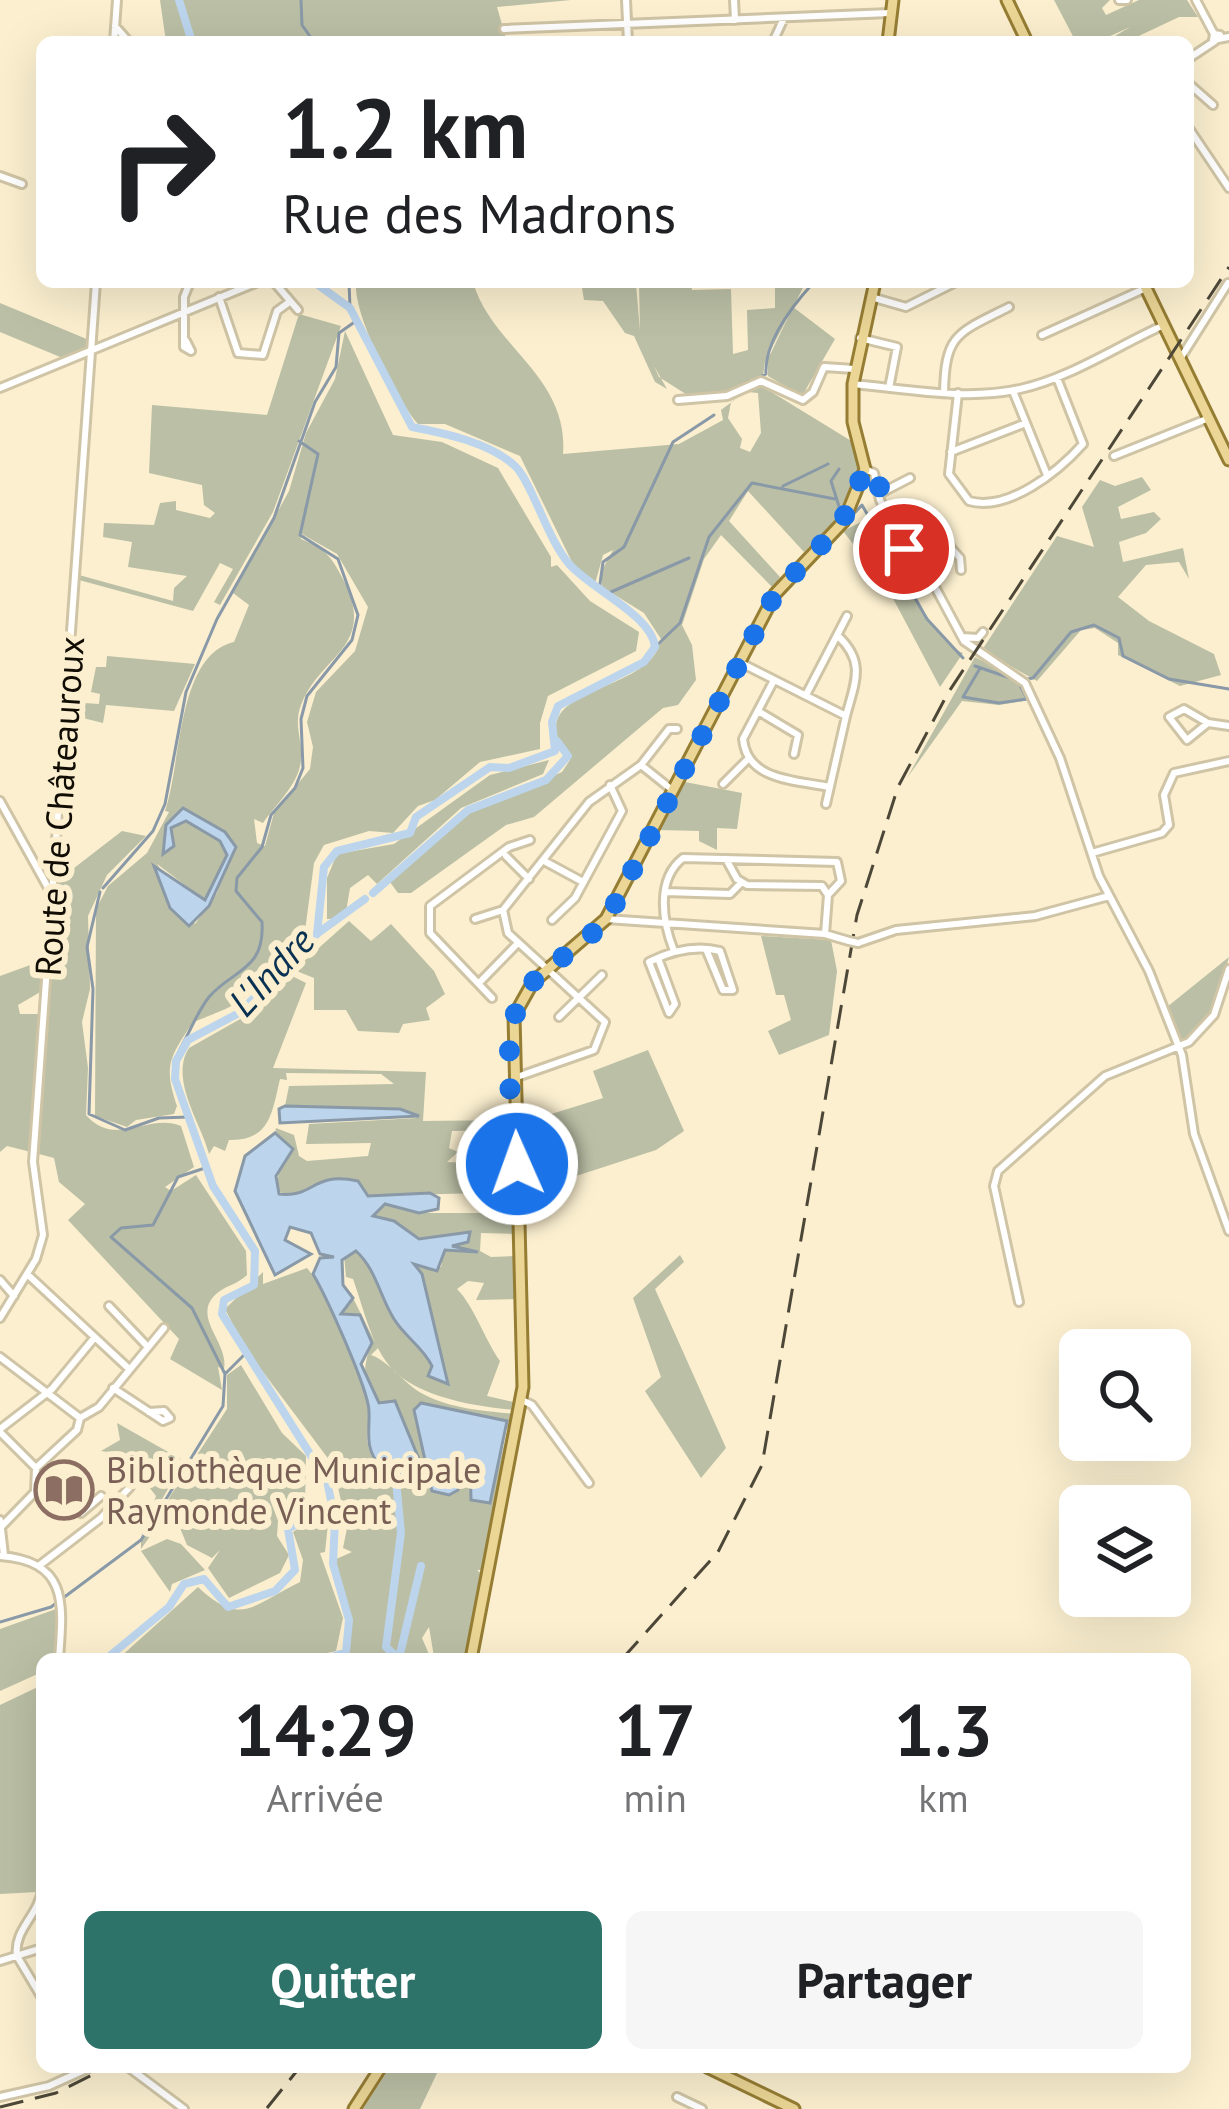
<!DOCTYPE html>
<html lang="fr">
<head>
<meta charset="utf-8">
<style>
	:root { --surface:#fff; --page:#f6f6f6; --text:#202124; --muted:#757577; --accent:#2d7369 }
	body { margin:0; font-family:"PT Sans",sans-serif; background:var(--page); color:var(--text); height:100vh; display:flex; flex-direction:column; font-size:45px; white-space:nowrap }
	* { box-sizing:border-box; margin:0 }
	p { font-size:39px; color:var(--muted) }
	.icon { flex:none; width:66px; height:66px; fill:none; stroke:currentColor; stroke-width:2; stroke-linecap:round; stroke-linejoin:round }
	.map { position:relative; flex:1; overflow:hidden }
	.details { position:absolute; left:36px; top:1653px; width:1155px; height:420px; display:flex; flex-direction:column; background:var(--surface); border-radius:18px; box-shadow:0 12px 48px #0002 }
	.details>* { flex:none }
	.guide { position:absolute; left:36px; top:36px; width:1158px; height:252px; border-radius:18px; box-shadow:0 12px 48px #0002; background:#fff; color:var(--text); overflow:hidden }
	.controls { position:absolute; left:1059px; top:1329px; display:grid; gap:24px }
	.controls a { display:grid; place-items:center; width:132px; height:132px; border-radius:18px; background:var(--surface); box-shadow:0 12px 48px #0002; font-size:60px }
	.pin { position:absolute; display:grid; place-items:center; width:102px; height:102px; color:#fff; margin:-51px; border:6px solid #fff; border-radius:50%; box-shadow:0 3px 12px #0007 }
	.me { position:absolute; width:132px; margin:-66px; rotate:358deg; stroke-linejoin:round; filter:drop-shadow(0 0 9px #0008) }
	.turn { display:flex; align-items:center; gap:42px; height:252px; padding:0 48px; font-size:54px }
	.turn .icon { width:156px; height:156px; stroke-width:2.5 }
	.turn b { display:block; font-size:84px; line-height:102px }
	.eta { display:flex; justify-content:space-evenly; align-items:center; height:204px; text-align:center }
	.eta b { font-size:72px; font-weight:700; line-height:84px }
	.button { display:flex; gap:24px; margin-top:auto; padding:24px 48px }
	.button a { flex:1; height:138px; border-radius:18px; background:var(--accent); color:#fff; font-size:48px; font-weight:700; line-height:138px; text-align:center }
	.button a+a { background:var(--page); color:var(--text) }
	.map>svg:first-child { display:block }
</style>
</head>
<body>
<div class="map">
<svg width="1229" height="2109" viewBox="0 0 1229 2109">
	<rect width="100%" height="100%" fill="#fbefcf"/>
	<path fill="#bbbfa5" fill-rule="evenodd" d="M160 0H571L497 7 507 42H166Z
		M1054 0H1110L1102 8 1106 15 1139 0H1187L1198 17H1179L1126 42 1115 36 1130 27 1097 42H1076Z
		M356 282H473C491 346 569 376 563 454L679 444 723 420 721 410 745 392 731 402 728 418 742 439 740 448 750 452 761 433 758 393 748 392 760 385 853 442 860 461 839 517 804 552 748 491 729 521 780 577 773 588 721 535 704 559 682 625 692 645 696 680 678 705 663 708 534 817 506 825 411 893H398L390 882 469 813 562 772 570 760C567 751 559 743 557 735 545 686 653 690 661 639L644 613 602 587V570L613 550 603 555 595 584 573 564 520 456 445 424H418C396 398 353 315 356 282Z
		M691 282 692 290 731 289 733 354 748 350 747 310 775 308V282H806L765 361 763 376 727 393 692 398 659 377 654 366 667 389 655 382 634 336 625 333 603 301 584 300 582 288 636 284 640 331 639 284Z
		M0 303 89 340 88 350 65 359 0 332Z
		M793 307 835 339 802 396 768 376V359Z
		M299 314 341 326 273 512 220 605 214 602 233 569 220 563 193 611 79 580V575L173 601 174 588 187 576 128 567 132 542 103 537 104 523 154 525 160 503 176 501V510L210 518 215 513 204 505 202 485 149 473 152 405 267 415Z
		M345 331 393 435 442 442 498 468 551 557V567L557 565 590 601 639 632 636 651 548 696 540 723V749L480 762 435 800 418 806 393 833 369 831 324 845 314 863 305 931 282 950 274 945 277 961C250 1002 235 1006 193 1022 170 1057 163 1065 177 1106L174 1114 136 1120 127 1127 95 1116 96 909 108 886 147 853 169 812 165 811C182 762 177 655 234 642L249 605 233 593 289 491 306 433 335 379ZM300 533 337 554 368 607 355 651 316 692 307 722 313 747 310 769 274 813 265 846 257 843 254 819 263 823C276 804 299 784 301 760 303 740 293 726 301 705 319 656 376 648 345 583 333 559 327 549 301 539ZM182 808 233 841 217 893 195 924 157 864 205 900 227 855 220 841 187 821 171 828 169 834 166 825Z
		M1142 477 1151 490 1118 507 1121 519 1154 512 1161 519 1146 533 1119 542 1123 562 1183 548 1189 579 1179 562 1146 565 1118 597 1149 621 1214 654 1221 675 1180 686 1118 655V643L1095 628 1081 630 1037 681 982 650 1057 536 1094 547 1082 507 1100 480 1115 486Z
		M869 518C879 545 938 644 963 653L940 687 888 589 843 531Z
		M107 656 195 664 174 711 106 705 103 723 83 718 85 703 99 704 100 694 91 692 96 667H106Z
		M975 657 1022 682 1030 700 999 705 962 701 907 778Z
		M549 760 543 774 461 808 377 884 368 875 350 888 345 918 327 919V878L337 854 394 844 490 775Z
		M685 782 742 793 737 829 717 828V850L699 841V831L660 830Z
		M122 831 146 836 107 875 88 916 90 989 82 1022 88 1068 86 1115C116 1149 149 1112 181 1126L194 1167 165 1187 171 1191 196 1175 246 1251 247 1275C237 1285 223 1286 214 1296 193 1319 229 1343 224 1369L218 1367 222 1390 170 1359 179 1339 68 1220 85 1204 59 1182 54 1158 39 1154 56 902 63 901 56 882Z
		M349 921 371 941 391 924 434 971 445 994 426 1008 430 1020 403 1024 399 1033 358 1031 346 1010H314V978L294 970Z
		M761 936 831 940 837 971 829 1035 779 1055 768 1031 791 1020 784 995H776Z
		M1229 957 1212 1016 1180 1045 1167 1007Z
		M44 960 42 991 18 1005 20 1014H41L31 1152 7 1146 0 1152V976Z
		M286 973 306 983 273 1068 426 1072 423 1121 510 1120 511 1130 452 1131 449 1148 458 1152 447 1162 514 1165 515 1192 368 1196 358 1181C328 1175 319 1185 292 1195L276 1191 280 1165 293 1149 275 1133 276 1128 294 1135 299 1156 307 1161 368 1156 371 1143 306 1144 309 1124 417 1118 400 1109 285 1106 289 1086 394 1084 381 1074 286 1073 287 1080 280 1079C272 1113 270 1141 229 1140L225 1151 214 1146 209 1154C201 1123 169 1079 189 1048L258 1009Z
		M648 1050 684 1131 656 1150 570 1178 563 1179 556 1156 523 1169 522 1123 603 1098 593 1071Z
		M385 1204 419 1213H515V1234L481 1233 480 1251 491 1257 516 1256 519 1299 476 1300 484 1283 468 1281 457 1289C474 1306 485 1340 500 1361L487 1396 518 1403 517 1410C477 1407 409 1397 385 1360 370 1338 362 1304 353 1279L346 1277 344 1255 356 1251C372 1267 378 1290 389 1311 400 1331 422 1345 432 1366L429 1376 447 1383 422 1274 413 1263 441 1267 444 1250 477 1252 452 1246 464 1243 469 1232 419 1239 376 1220 373 1212Z
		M680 1255 684 1262 655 1289 726 1448 701 1478 645 1391 661 1377 633 1298Z
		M307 1268C329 1293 361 1373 369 1407 371 1419 365 1433 368 1445 376 1479 404 1476 426 1466L429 1480 458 1490 471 1459 474 1502 490 1503 508 1428 421 1403 414 1415 425 1460 421 1464 395 1401 379 1403C359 1368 365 1373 371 1338L360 1315 340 1314 353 1298 378 1348 371 1355C389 1361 404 1384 423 1394 451 1409 485 1411 516 1414L486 1570H477L485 1577 468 1659 449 1653 434 1657 429 1627 422 1638 431 1659H339L348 1653 351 1625 334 1560 352 1552 343 1548 347 1528 333 1465 245 1348 225 1309 263 1272V1284Z
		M241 1365 282 1433 306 1456 305 1505 278 1521 277 1536 289 1555 280 1573 229 1598 208 1568 220 1550 212 1558 187 1545 178 1523 160 1522 141 1549V1541L227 1409V1375Z
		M117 1423 184 1461 141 1536 156 1496 149 1487 135 1485 143 1480 141 1457 101 1451 120 1440Z
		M314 1518 328 1524 325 1552 320 1553 343 1618 336 1651 305 1658 118 1659 198 1587C242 1628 252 1605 300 1582L303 1560 293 1532Z
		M167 1539 181 1544 205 1570 172 1584 170 1592 141 1551Z
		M59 1608 55 1659H42V1672L0 1691V1629Z
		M42 1685 37 1892 0 1894V1705Z
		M390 2067H440L420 2109H363Z"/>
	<path fill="#bcd5ed" stroke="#8999a7" stroke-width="3" d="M183 808 225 832 236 847 209 906 189 926 170 908 154 866 205 900 227 855 220 841 186 821 171 828 174 846 163 854 166 825Z
		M285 1106 400 1109 419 1116 280 1123 279 1109Z
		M275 1133 293 1149 276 1176 279 1194C316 1198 311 1171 358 1181L368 1196 430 1193 439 1198 438 1209 419 1213 385 1204 373 1216 394 1221 419 1239 470 1232 468 1242 452 1246 478 1252 445 1250 437 1271 414 1264 422 1274 448 1384 428 1376 432 1366C423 1347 405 1337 394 1319 380 1297 376 1269 356 1251L342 1260 343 1285 353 1298 341 1314 360 1315 372 1343 361 1364 379 1403 395 1401 421 1464 425 1460 414 1410 421 1403 507 1421 490 1503 471 1500 470 1459 458 1490 449 1495 432 1491 426 1466C412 1476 394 1481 379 1464 364 1448 370 1430 369 1411 368 1388 326 1296 313 1274L320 1258 334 1257 320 1254 311 1233 290 1227 285 1240 311 1254 275 1275 235 1191 245 1156Z"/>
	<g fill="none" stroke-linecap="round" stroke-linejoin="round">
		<path stroke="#8999a7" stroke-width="3" d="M301 0 302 25 314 42
			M349 282 350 308
			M753 380 766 374C764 342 793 305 814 282
			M728 392 749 381
			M839 469 831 481 842 516
			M783 486 828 464
			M849 519 862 505 927 619 963 658
			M599 591 603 562 624 547 673 442 714 415
			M604 595 689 558
			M655 647 680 623 709 537 752 483 835 499
			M975 666 1013 679
			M979 670 963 697 999 703 1027 699 1018 681
			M1022 680 1033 678 1071 632 1094 625 1119 638 1123 656 1169 679 1229 689
			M103 888 153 831 165 804 186 692 217 619 274 518 315 402 336 367 339 333 356 321
			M100 892 87 947 93 989 89 1114 125 1130 159 1118 189 1117
			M180 1049C190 1032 197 1012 209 997 233 969 265 971 262 922L236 891 237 878 262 847 271 815 295 788 303 768 301 719 307 696 352 640 358 615 338 559 300 535 318 454 299 441
			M208 1167 178 1177 153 1225 121 1228 111 1237 192 1308 225 1374 244 1355
			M0 1622 51 1607 141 1540 223 1406 225 1374"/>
		<path stroke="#bcd5ed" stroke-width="8" d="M179 0 192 42
			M314 282 350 308 412 427C444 433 492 443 516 467 532 483 548 541 570 565 593 590 652 616 655 647L644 662 558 706 552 722 555 751 509 768 490 767 416 817 410 833 337 851 324 867 317 934 239 1013 188 1040 176 1061 175 1079 213 1186 255 1251 254 1285 224 1300 222 1314 327 1481 335 1520 333 1564 349 1620 346 1652 326 1659
			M373 893 468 810 546 780 568 756 557 741
			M318 933 365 899
			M395 1470 401 1533 386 1647 399 1659
			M399 1658 421 1566
			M106 1659 169 1607 184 1584 204 1579 228 1607 275 1591 295 1570 288 1529 334 1503"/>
		<g stroke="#cfc4a5" stroke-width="12">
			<path id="minor" d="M626 0 628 42
				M734 0 735 20
				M1119 0H1127
				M1196 0 1214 34
				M115 26 129 42
				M504 29 890 13
				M1220 35 1214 34 1213 40 1229 37
				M114 42 117 0
				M773 42 784 18
				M1188 59 1215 41
				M1188 83 1213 105
				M1188 127 1229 188
				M0 176 22 184
				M274 282 298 310
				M219 297 238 353 263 355 277 311 288 303
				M871 297 906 307 956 282
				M1042 335 1146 288
				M860 338 897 347 889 388
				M186 341 191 351 184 347V297L190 282
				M1180 359 1228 283
				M853 384C907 389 966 401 1020 389 1070 378 1117 346 1164 325
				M0 388 258 282
				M1013 391 1047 475
				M944 393C945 333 958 333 1009 307
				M958 393 949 474 969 501C1008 512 1058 472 1083 444L1057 378
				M678 400 727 396 761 381 803 400 813 392 824 367 854 369
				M951 452 1026 423
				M1114 456 1209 418
				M865 469 874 473 880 500 904 549 935 587 964 641 1025 683 1060 758 1099 876 1149 971 1182 1055 1194 1134 1229 1231
				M879 494 910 478
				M897 534 923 516 936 519 951 548 922 571
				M951 548 960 558 961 570
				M838 636C866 662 855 682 846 716
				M962 637 978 638 983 632
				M741 663 846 716 826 804
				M773 682 743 739C747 781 796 780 829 787
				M807 693 847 616
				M758 711 798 735 794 754
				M1208 723 1187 740 1169 717 1184 709 1208 723 1229 726
				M641 765 671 789
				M723 784 748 759
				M0 801 51 893
				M1092 853 1162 833 1169 825 1164 795 1174 773 1229 761
				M506 856 529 879
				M726 859 737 879 747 885 822 886 828 895 825 934
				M546 862 583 882
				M665 892 730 894 741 883
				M475 919 503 910
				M606 919 825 934 849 941
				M552 920 575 898 622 811 610 785
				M858 943 896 930 1035 916 1109 896
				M674 951C662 921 656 879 683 858L837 862 841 881 828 895
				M658 958 675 1004 669 1013 649 962 651 961C674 950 696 945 720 951L733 990H723L706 949
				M480 982 518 943
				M492 998 430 933V906L509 847 530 840
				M559 1017 602 975
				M517 1077 594 1050 605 1022 508 933 503 910 589 802 641 765 669 729H677
				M27 1274 127 1367
				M0 1280 14 1296
				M1019 1302 994 1186 998 1171 1105 1076 1189 1042 1214 1015 1229 969
				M109 1306 146 1345
				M0 1318 36 1259 43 1235 33 1162 96 282
				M0 1357 80 1418
				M113 1388 116 1390 163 1421 170 1418 164 1411 149 1412
				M522 1400 532 1405 589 1483
				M0 1429 52 1389 95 1337
				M0 1432 36 1468
				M36 1468 77 1430 80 1418 99 1407 164 1328
				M35 1492H56
				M66 1504 81 1513 101 1496
				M0 1520 4 1555
				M2 1526 35 1492 36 1468
				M0 1556C69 1561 63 1604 59 1659
				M40 1565 101 1518 130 1487
				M17 1956C13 1929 40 1915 42 1888
				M17 1956 42 1998
				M0 1961 42 1948
				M128 2067 184 2109
				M0 2097 49 2086 91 2067
				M677 2097 702 2109"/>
		</g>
		<g stroke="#967d34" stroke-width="15">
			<path id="major" d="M1007 0 1027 42
				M888 42 893 0
				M1143 282 1229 460
				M471 1659 523 1387 514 1016 533 982 606 919 775 594 844 521 865 469 853 422V384L875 282
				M707 2067 794 2109
				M354 2109 381 2067"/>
		</g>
		<use href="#minor" stroke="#fff" stroke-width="6"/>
		<use href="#major" stroke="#ebd695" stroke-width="9"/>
		<path stroke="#4d4738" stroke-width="3" stroke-dasharray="24 12" stroke-linecap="butt" d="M622 1659 718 1552 762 1465 857 915 898 787 948 693 1229 267
			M0 2107 56 2093 108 2067
			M267 2108 300 2067"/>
		<g stroke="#cfc4a5" stroke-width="12" stroke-linecap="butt">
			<path id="minor-bridge" d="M849 941 858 943"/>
		</g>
		<use href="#minor-bridge" stroke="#fff" stroke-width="6"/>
	</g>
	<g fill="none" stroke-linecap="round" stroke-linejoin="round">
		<path stroke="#1a73e8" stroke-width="21" stroke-dasharray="0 37.8" d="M517 1164C514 1111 493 1021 535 980 561 955 592 941 612 910L775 594 841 524 865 469 874 473 904 549"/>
	</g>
	<defs>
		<g id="library-ring" transform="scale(3)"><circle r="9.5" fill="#fbefcf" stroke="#8d6e63" stroke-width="1.5"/><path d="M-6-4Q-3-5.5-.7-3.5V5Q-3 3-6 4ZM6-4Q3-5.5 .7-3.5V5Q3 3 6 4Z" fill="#8d6e63"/></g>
	</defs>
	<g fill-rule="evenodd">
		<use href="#library-ring" x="64" y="1490"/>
	</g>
	<g text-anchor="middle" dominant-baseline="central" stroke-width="12" stroke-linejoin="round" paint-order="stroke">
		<g font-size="36" fill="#110d04" stroke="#fbefcf">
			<text transform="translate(59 806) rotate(-86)">Route de Châteauroux</text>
		</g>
		<g font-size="36" fill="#785e54" stroke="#fbefcf" text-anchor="start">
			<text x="106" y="1469">Bibliothèque Municipale<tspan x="106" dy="41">Raymonde Vincent</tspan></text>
		</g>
		<g font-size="39" font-style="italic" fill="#093152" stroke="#fbefcf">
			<text transform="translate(271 971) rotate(-47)">L'Indre</text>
		</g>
	</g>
</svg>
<div class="controls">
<a><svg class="icon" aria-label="search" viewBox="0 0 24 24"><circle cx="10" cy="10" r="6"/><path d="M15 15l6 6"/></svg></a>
<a><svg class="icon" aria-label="layers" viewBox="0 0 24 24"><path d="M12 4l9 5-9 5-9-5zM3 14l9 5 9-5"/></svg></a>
</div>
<div class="pin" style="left:904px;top:549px;background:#d93025"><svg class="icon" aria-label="arrive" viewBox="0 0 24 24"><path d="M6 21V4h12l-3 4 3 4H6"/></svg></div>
<svg class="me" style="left:517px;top:1164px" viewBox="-20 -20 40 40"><circle r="17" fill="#1a73e8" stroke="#fff" stroke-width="3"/><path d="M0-11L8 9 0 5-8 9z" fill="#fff"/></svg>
<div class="guide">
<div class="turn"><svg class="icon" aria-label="right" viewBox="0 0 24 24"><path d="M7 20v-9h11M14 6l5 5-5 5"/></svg><div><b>1.2 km</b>Rue des Madrons</div></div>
</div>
<section class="details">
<div class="eta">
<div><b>14:29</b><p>Arrivée</p></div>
<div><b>17</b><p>min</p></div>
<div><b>1.3</b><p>km</p></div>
</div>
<div class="button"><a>Quitter</a><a>Partager</a></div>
</section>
</div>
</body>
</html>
